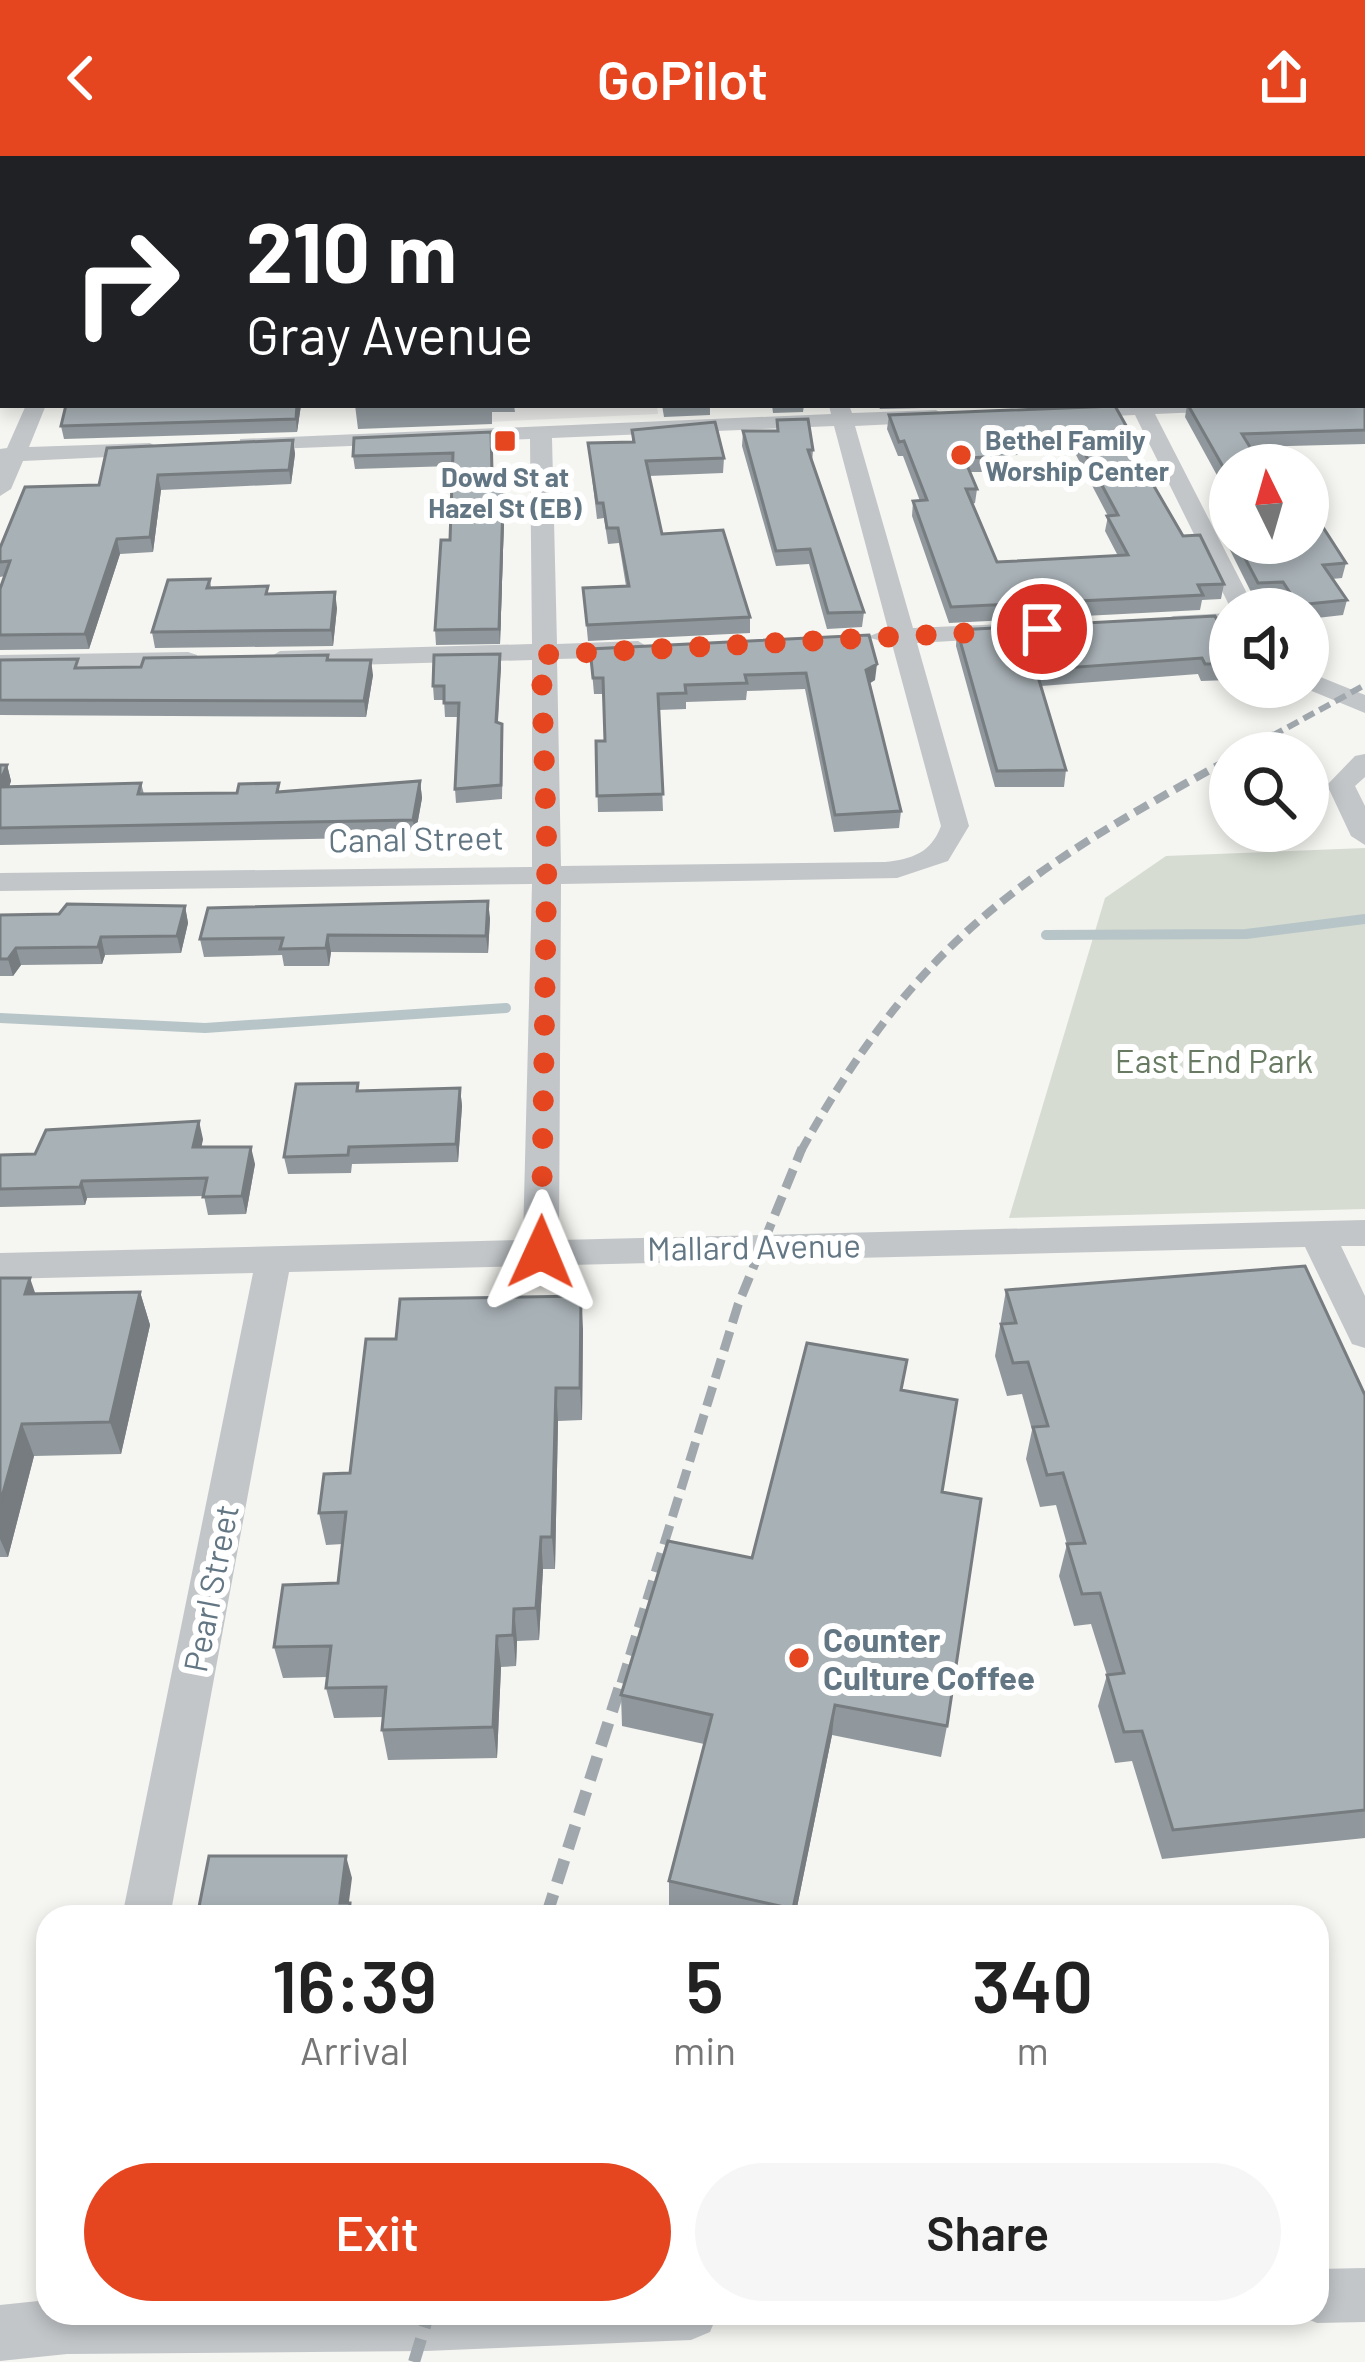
<!DOCTYPE html>
<html lang="en">
<head>
<meta charset="utf-8">
<style>
	:root { --surface:#fff; --page:#f6f6f6; --text:#222; --muted:#767676; --accent:#e54620 }
	body { margin:0; font-family:Barlow,sans-serif; background:var(--page); color:var(--text); height:100vh; display:flex; flex-direction:column; font-size:45px; white-space:nowrap }
	* { box-sizing:border-box; margin:0 }
	p { font-size:39px; color:var(--muted) }
	.icon { flex:none; width:66px; height:66px; fill:none; stroke:currentColor; stroke-width:2; stroke-linecap:round; stroke-linejoin:round }
	.map { position:relative; flex:1; overflow:hidden }
	.panel { position:absolute; left:36px; top:1749px; width:1293px; height:420px; display:flex; flex-direction:column; background:var(--surface); border-radius:36px; box-shadow:0 6px 18px #0003 }
	.panel>* { flex:none }
	.banner { position:absolute; left:0px; top:0px; width:1365px; height:252px; box-shadow:0 6px 18px #0003; background:#202124; color:#fff; overflow:hidden }
	.needle { width:78px; rotate:355deg }
	.fabs { position:absolute; left:1209px; top:288px; display:grid; gap:24px }
	.fabs a { display:grid; place-items:center; width:120px; height:120px; border-radius:50%; background:var(--surface); box-shadow:0 6px 18px #0003; font-size:60px }
	.pin { position:absolute; display:grid; place-items:center; width:102px; height:102px; color:#fff; margin:-51px; border:6px solid #fff; border-radius:50%; box-shadow:0 3px 12px #0007 }
	.me { position:absolute; width:132px; margin:-66px; rotate:1deg; stroke-linejoin:round; filter:drop-shadow(0 0 9px #0008) }
	.turn { display:flex; align-items:center; gap:42px; height:252px; padding:0 48px; font-size:54px }
	.turn .icon { width:156px; height:156px; stroke-width:2.5 }
	.turn b { display:block; font-size:84px; line-height:102px }
	.eta { display:flex; justify-content:space-evenly; align-items:center; height:204px; text-align:center }
	.eta b { font-size:72px; font-weight:600; line-height:84px }
	.primary-button { display:flex; gap:24px; margin-top:auto; padding:24px 48px }
	.primary-button a { flex:1; height:138px; border-radius:72px; background:var(--accent); color:#fff; font-size:48px; font-weight:600; line-height:138px; text-align:center }
	.primary-button a+a { background:var(--page); color:var(--text) }
	header { display:flex; justify-content:space-between; align-items:center; height:156px; padding:0 48px; background:var(--accent); color:#fff; font-size:54px; font-weight:600 }
	.map>svg:first-child { display:block }
</style>
</head>
<body>
<header><svg class="icon" aria-label="back" viewBox="0 0 24 24"><path d="M15 5l-7 7 7 7"/></svg>GoPilot<svg class="icon" aria-label="share" viewBox="0 0 24 24"><path d="M12 15V3M7 8l5-5 5 5M5 13v7h14v-7"/></svg></header>
<div class="map">
<svg width="1365" height="2206" viewBox="0 0 1365 2206">
	<rect width="100%" height="100%" fill="#f5f5f1"/>
	<path fill="#e5e6e4" d="M359 249H657L658 258 358 272Z"/>
	<path fill="#d6dcd2" d="M1365 692V1053L1009 1062 1105 742 1166 700Z"/>
	<g fill="none" stroke-linecap="round" stroke-linejoin="round">
		<path stroke="#b7c5c8" stroke-width="6" d="M668 3 717 0"/>
		<path stroke="#b7c5c8" stroke-width="10" d="M1046 779 1246 778 1365 763
			M0 862 205 872 506 852"/>
		<g stroke="#b4babe" stroke-width="3">
			<path id="secondary" d="M1182 0H1206L1209 3H1185Z
				M1362 143 1365 144V162L1362 161Z"/>
		</g>
		<path fill="#c2c6c9" fill-rule="evenodd" d="M68 0H84V3H68Z
			M26 249H46L29 291 150 287 161 293 150 299 23 305 11 333 0 340V293L7 292Z
			M829 249H849L852 257 936 254 946 260 936 266 855 270 913 472 1004 468 1016 475 1004 482 917 487 969 670 948 705 897 722 561 728 559 1084 1365 1064V1090H1341L1365 1140V1192L1352 1188 1305 1091 289 1116 170 1761H122L253 1117 0 1123V1097L523 1084 532 728 0 735V717L532 711V504L280 511 267 503 280 495 532 488 530 283 248 294 240 293V283L831 258ZM834 270 888 473 867 481 892 488 941 670C931 697 912 703 885 706L561 710 557 503 638 501 651 493 638 485 557 488 552 282Z
			M1086 249H1237L1227 255 1155 258 1255 453H1231L1135 259 1069 262 1059 256Z
			M1230 457V471L1173 474 1161 467 1173 460Z
			M188 496 197 499V509L0 515V499Z
			M1308 516 1365 539V557L1302 531H1308Z
			M1365 598V621L1355 630 1365 650V689L1351 680 1327 629 1355 600Z
			M1365 2112V2166L1317 2167 1298 2159 1317 2157V2113Z
			M48 2144V2157H718L710 2176 691 2184 426 2195 67 2198 0 2205V2149Z"/>
		<use href="#secondary" fill="#fff" fill-rule="evenodd"/>
		<path stroke="#a0a8ad" stroke-width="6" stroke-dasharray="12 6" stroke-linecap="butt" d="M1272 580 1365 529"/>
		<path stroke="#a0a8ad" stroke-width="8" stroke-dasharray="15 8" stroke-linecap="butt" d="M1241 597 1278 577
			M801 995C917 785 1024 715 1230 603"/>
		<path stroke="#a0a8ad" stroke-width="9" stroke-dasharray="20 9" stroke-linecap="butt" d="M621 1527 738 1149 802 992"/>
		<path stroke="#a0a8ad" stroke-width="12" stroke-dasharray="24 12" stroke-linecap="butt" d="M546 1761 622 1524
			M414 2206 429 2157"/>
	</g>
	<path fill="#90989d" fill-rule="evenodd" d="M1241 0H1365V20H1362V3H1240Z
		M1365 239V288L1250 291 1230 309V343L1185 261 1187 249Z
		M301 249 297 276 64 283 61 270Z
		M355 249H514L515 256H492V268L358 273Z
		M662 249H710V259L664 261Z
		M772 249H804L803 256 773 257Z
		M878 249H1044L880 253Z
		M889 259 1133 282 1132 292 1183 380 1224 428 1221 443 1202 444 1200 454 949 467 912 360 913 345H920L903 300H898L887 273ZM1075 297 1108 360 1105 375 1118 400 997 406 972 348 975 347 977 333 970 316H988L989 300Z
		M777 264 813 294 812 306 864 456 862 471 827 473 809 408 776 410 742 290 743 275H777Z
		M632 274 724 302 723 317 649 320 662 378 750 461V477L588 485 583 432 626 430 619 387 608 388 604 362 597 363 588 287 632 286Z
		M491 276 493 316 504 317 505 331 500 488 436 489 435 474 450 384 452 310 355 313 353 300Z
		M293 284 295 298 291 328 161 334 153 396 120 398 89 493 0 494V433L5 420 0 421V392L99 329Z
		M1230 387H1308L1346 407 1342 422 1332 423 1347 444 1343 459 1308 463V453H1287L1279 441 1254 442 1229 392Z
		M210 423 211 431 269 438 337 452 333 490 155 492 152 476Z
		M957 474 1230 489V524L1201 525 1198 518 1041 530 1066 614 1064 631H995L956 490Z
		M590 493 875 524 869 528 901 655 899 672 834 676 805 533 747 535 746 544 686 546V553L659 554 663 655 598 656 596 585H605L603 538H594Z
		M500 498 498 566 503 581 502 643 456 647 455 633 458 561H445L444 544H434L433 530Z
		M0 504 80 512 328 504 373 519 366 561 0 559Z
		M0 609H7L11 625 9 631 141 627 144 638 281 635 420 625 422 642 415 681 0 689Z
		M185 750 188 767 181 797 105 799 102 808 21 809 13 820H0V759L59 758Z
		M490 762 488 797 331 796 329 810H284L282 799 204 801 200 783Z
		M460 932 462 950 458 1006 352 1008 351 1017 288 1018 284 1001 359 935Z
		M203 983 201 991 255 1008 246 1058 208 1059 204 1040 87 1042 85 1049 0 1051V999L35 998Z
		M0 1122 35 1138 140 1136 150 1169 121 1298 34 1300 8 1401H0Z
		M1006 1134 1365 1239V1682L1162 1703 1132 1605 1115 1607 1098 1550 1107 1519 1091 1468 1074 1470 1059 1420 1067 1388 1056 1349 1040 1351 1026 1303 1032 1274 1022 1238 1007 1240 995 1200Z
		M583 1173 582 1264 558 1265 555 1413H543L539 1484 517 1485 516 1510 501 1511 497 1602 388 1604 382 1574 383 1561 334 1562 326 1532 327 1521 283 1522 274 1491 338 1427 343 1388 326 1389 319 1357 350 1317Z
		M903 1235 942 1336 947 1570 941 1601 832 1579 795 1761H700L669 1754V1725L704 1588 622 1570 621 1539 752 1402Z"/>
	<path fill="#767c7f" d="M3 201V222L0 229V208Z
		M297 249H301L297 276 296 263Z
		M293 284 295 298 291 328 289 314Z
		M504 317 505 331 500 488 499 473Z
		M158 319 161 334 153 396 150 381Z
		M117 383 120 398 89 493 85 478Z
		M335 436 337 452 333 490 331 474Z
		M500 498 501 512 497 580 496 566Z
		M371 504 373 519 366 561 364 545Z
		M877 508 875 524 864 530 866 514Z
		M7 609 11 625 3 648 0 638V626Z
		M420 625 422 642 415 681 413 664Z
		M488 745 490 762 488 797 486 780Z
		M185 750 188 767 181 797 177 780Z
		M328 779 331 796 329 810 326 792Z
		M101 781 105 799 102 808 98 791Z
		M16 792 21 809 13 820 8 803Z
		M460 932 462 950 458 1006 456 988Z
		M199 965 203 983 198 1009 193 991Z
		M251 991 255 1008 246 1058 242 1040Z
		M82 1025 87 1042 85 1049 80 1031Z
		M30 1122 41 1154 25 1138Z
		M140 1136 150 1169 121 1298 110 1266Z
		M581 1140 583 1173 582 1264 580 1232Z
		M556 1232 558 1265 555 1413 552 1381Z
		M22 1268 34 1300 8 1401 0 1383V1348Z
		M541 1381 543 1413 539 1484 536 1452Z
		M514 1453 517 1485 516 1510 513 1479Z
		M497 1480 501 1511 497 1602 493 1571Z
		M835 1549 832 1579 795 1761H793Z
		M346 1700 352 1722 347 1761 340 1747Z"/>
	<path fill="#a8b1b6" stroke="#767c7f" stroke-width="3" fill-rule="evenodd" d="M1247 0H1365V8H1362V3H1251Z
		M1362 21 1365 22V42H1362Z
		M1362 60 1365 63V127L1362 130Z
		M0 114H3V190L0 179Z
		M1362 191H1365V220H1362V224Z
		M1362 238 1365 239V274L1242 278 1261 309H1230V323L1188 249H1362Z
		M66 249 128 250 297 249 296 263 61 270Z
		M1115 250 1133 282H1126L1183 380 1200 379 1224 428 1198 429 1203 439 951 451 913 345 927 344 904 285 899 286 889 259ZM1077 283 1118 359 1107 360 1128 399 997 406 966 333H977L964 302 990 301 984 286Z
		M808 263 813 294H808L864 456 828 457 810 393 776 395 743 275H778L777 264Z
		M715 266 724 302 646 305 662 378 723 374 750 461 587 469 583 432 629 430 618 372H607L603 347H597L588 287 634 286 632 274Z
		M491 276 492 316 504 317 499 473 435 474 441 384H450L453 297 353 300 354 282Z
		M293 284 289 314 158 319 150 381 117 383 85 478 0 479V433L10 405 0 406V392L25 331 99 329 107 292Z
		M1308 348 1346 407 1323 409 1347 444 1298 449 1283 426 1258 427 1237 387H1308Z
		M210 423 207 432 268 430 266 438 335 436 331 474 152 476 168 424Z
		M1215 460 1230 489V508H1205L1202 502 1036 514 1066 614 997 615 957 474Z
		M869 479 877 508 866 514 901 655 835 659 806 517 745 519 747 527 685 529 686 537 658 538 663 638 597 640 596 585H605L603 522H593L590 493Z
		M500 498 496 566 502 568 501 629 455 633 459 547H444V530H433L434 499Z
		M328 499 327 504H371L364 545 0 544V504L78 503 75 512 141 511 144 502Z
		M0 609H7L0 626Z
		M420 625 413 664 0 672V631L141 627 138 638 237 637 239 628 279 627 277 636Z
		M488 745 486 780 328 779 326 792 280 793 283 782 200 783 208 752Z
		M67 748 185 750 177 780 101 781 98 791 16 792 8 803H0V759L59 758Z
		M358 927 357 935 460 932 456 988 349 991 348 999 284 1001 296 928Z
		M199 965 193 991H251L242 1040 203 1041 207 1022 82 1025 80 1031 0 1033V999L35 998 46 974Z
		M1305 1110 1365 1239V1654L1173 1674 1142 1575 1124 1576 1107 1519 1124 1517 1100 1437 1082 1438 1067 1388 1085 1387 1063 1317 1047 1319 1033 1271 1048 1270 1028 1206 1013 1207 1001 1168 1016 1167 1006 1134Z
		M0 1122H30L25 1138 140 1136 110 1266 22 1268 0 1348Z
		M581 1140 580 1232H556L552 1381H541L536 1452 514 1453 513 1479 497 1480 493 1571 382 1574 386 1531 326 1532 331 1490 274 1491 283 1429 338 1427 346 1356 319 1357 324 1318 350 1317 366 1183H396L400 1143Z
		M807 1187 907 1204 901 1234 957 1244 942 1336 981 1343 947 1570 835 1549 793 1753 669 1725 712 1559 621 1539 668 1385 752 1402Z
		M209 1700H346L340 1747H350L349 1761H197Z"/>
	<g fill="none" stroke-linecap="round" stroke-linejoin="round">
		<path stroke="#e54620" stroke-width="21" stroke-dasharray="0 37.8" d="M541 1096 547 697 541 499 1042 473"/>
	</g>
	<g fill="#e54620" stroke="#fff" stroke-width="4.5">
		<rect x="493" y="273" width="24" height="24" rx="6"/>
		<circle cx="961" cy="299" r="12"/>
		<circle cx="799" cy="1502" r="12"/>
	</g>
	<g text-anchor="middle" dominant-baseline="central" stroke-width="12" stroke-linejoin="round" paint-order="stroke">
		<g font-size="27" font-weight="bold" fill="#637683" stroke="#fff" text-anchor="start">
			<text x="985" y="283">Bethel Family<tspan x="985" dy="31">Worship Center</tspan></text>
			<text x="505" y="320" text-anchor="middle">Dowd St at<tspan x="505" dy="31">Hazel St (EB)</tspan></text>
		</g>
		<g font-size="33" fill="#637683" stroke="#fff">
			<text transform="translate(416 682) rotate(-1)">Canal Street</text>
			<text transform="translate(754 1090) rotate(-1)">Mallard Avenue</text>
			<text transform="translate(210 1432) rotate(-79)">Pearl Street</text>
		</g>
		<g font-size="33" fill="#687a62" stroke="#fff">
			<text x="1214" y="904">East End Park</text>
		</g>
		<g font-size="33" font-weight="bold" fill="#637683" stroke="#fff" text-anchor="start">
			<text x="823" y="1483">Counter<tspan x="823" dy="38">Culture Coffee</tspan></text>
		</g>
	</g>
</svg>
<div class="fabs">
<a><svg class="needle" viewBox="-14 -14 28 28"><path d="M0-13l5 13h-10z" fill="#e53935"/><path d="M0 13l5-13h-10z" fill="#767676"/></svg></a>
<a><svg class="icon" aria-label="sound" viewBox="0 0 24 24"><path d="M4 9h4l5-4v14l-5-4H4zM17 9q2 3 0 6"/></svg></a>
<a><svg class="icon" aria-label="search" viewBox="0 0 24 24"><circle cx="10" cy="10" r="6"/><path d="M15 15l6 6"/></svg></a>
</div>
<div class="pin" style="left:1042px;top:473px;background:#d93025"><svg class="icon" aria-label="arrive" viewBox="0 0 24 24"><path d="M6 21V4h12l-3 4 3 4H6"/></svg></div>
<svg class="me" style="left:541px;top:1096px" viewBox="-20 -20 40 40"><path d="M0-17L14 15 0 8-14 15z" fill="#e54620" stroke="#fff" stroke-width="4"/></svg>
<div class="banner">
<div class="turn"><svg class="icon" aria-label="right" viewBox="0 0 24 24"><path d="M7 20v-9h11M14 6l5 5-5 5"/></svg><div><b>210 m</b>Gray Avenue</div></div>
</div>
<section class="panel">
<div class="eta">
<div><b>16:39</b><p>Arrival</p></div>
<div><b>5</b><p>min</p></div>
<div><b>340</b><p>m</p></div>
</div>
<div class="primary-button"><a>Exit</a><a>Share</a></div>
</section>
</div>
</body>
</html>
